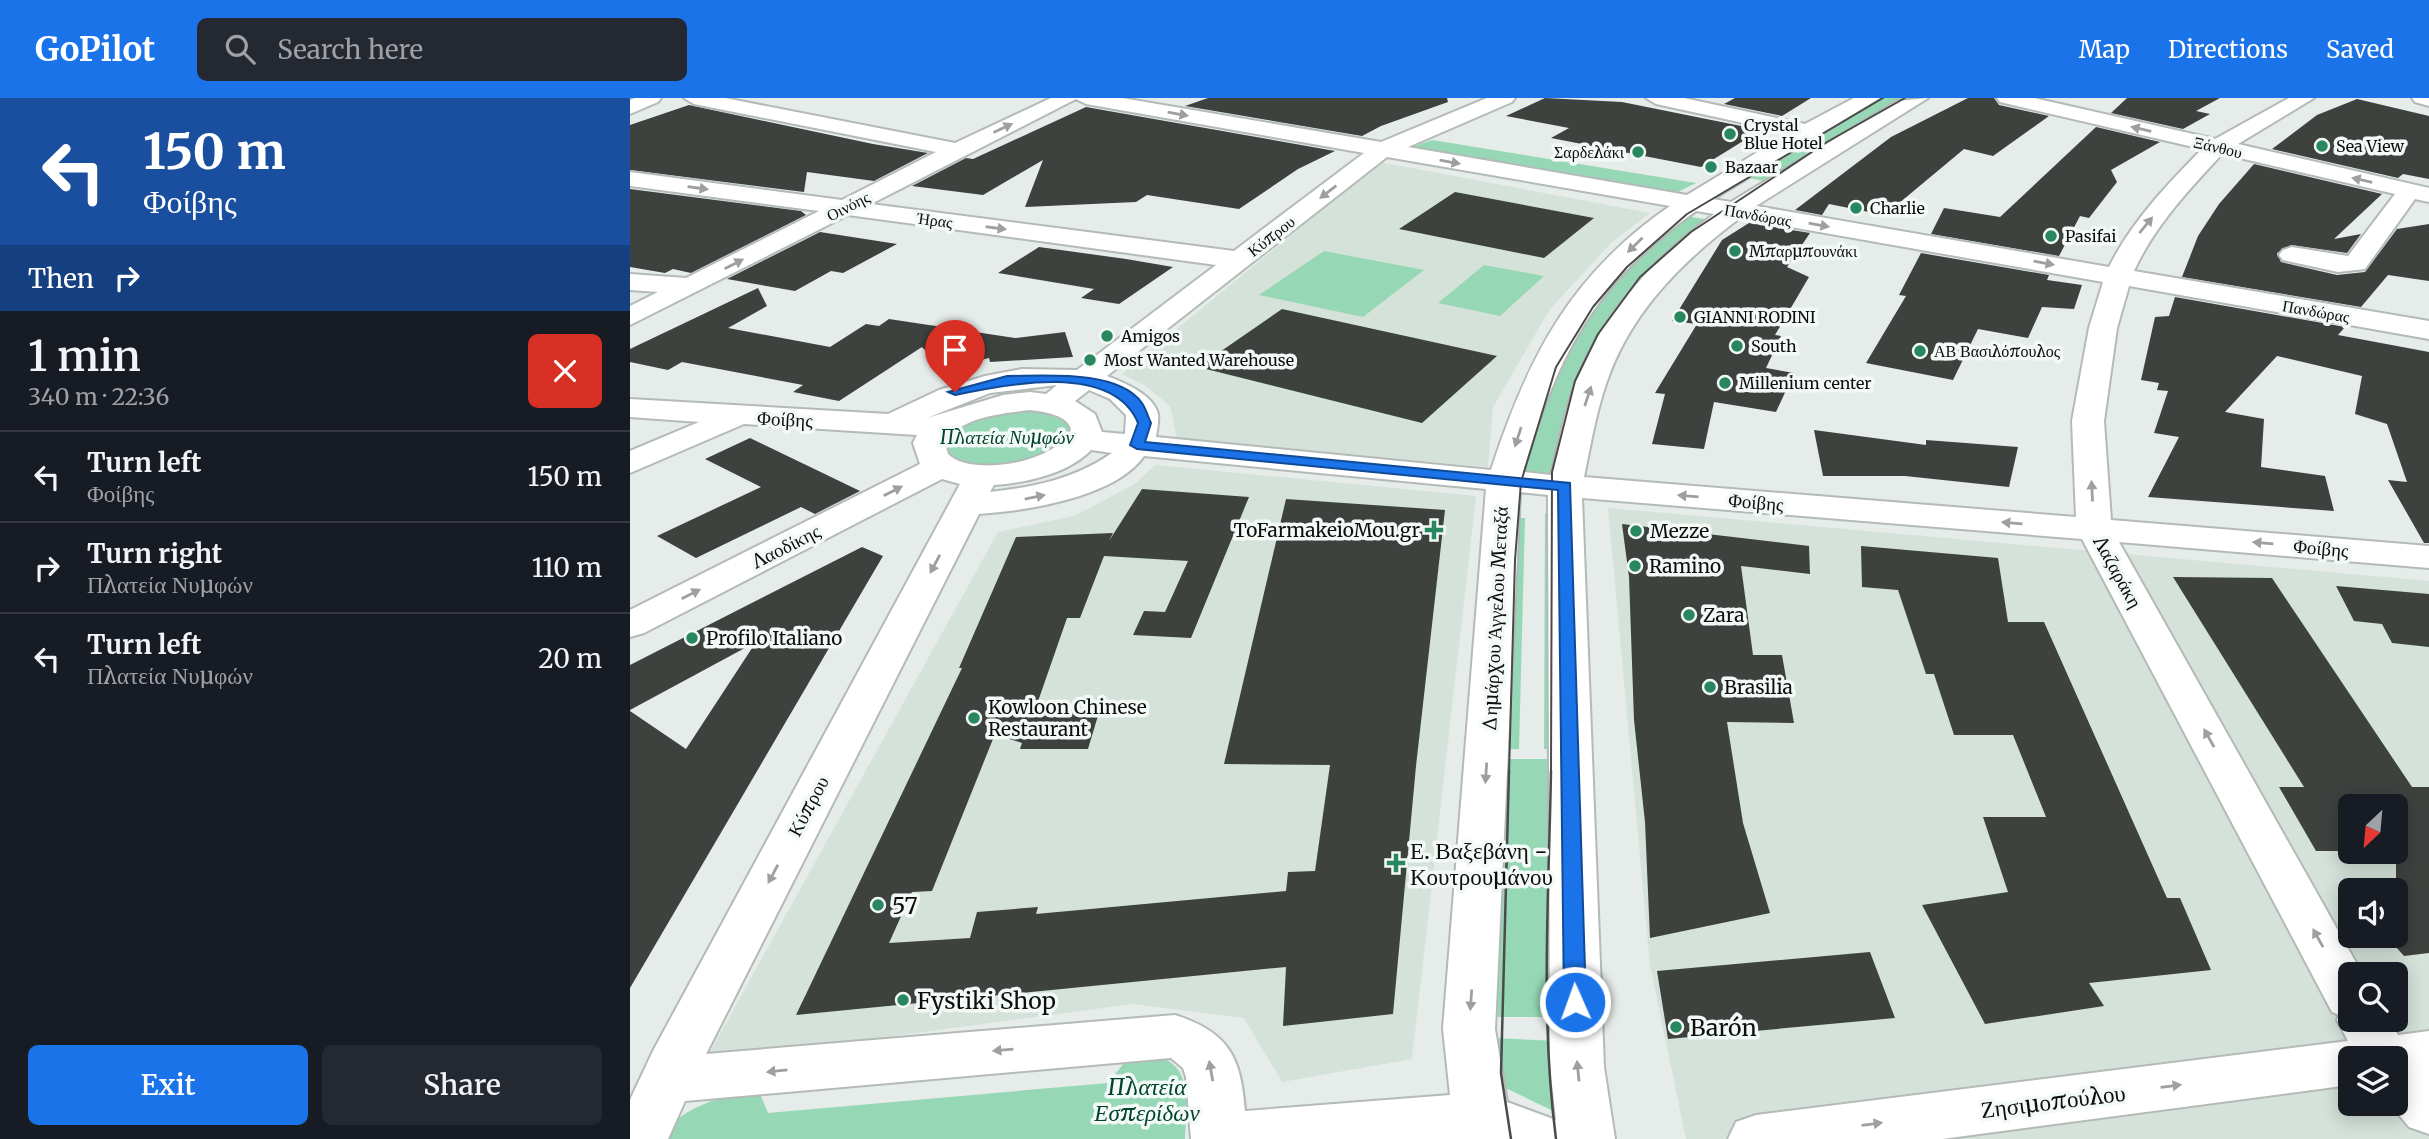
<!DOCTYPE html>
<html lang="en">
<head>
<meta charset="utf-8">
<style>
	:root { --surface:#171b24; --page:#242831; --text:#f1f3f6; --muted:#9ea1a6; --line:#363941; --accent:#1a73e8 }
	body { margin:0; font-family:Merriweather,serif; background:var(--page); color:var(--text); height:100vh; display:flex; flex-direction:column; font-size:26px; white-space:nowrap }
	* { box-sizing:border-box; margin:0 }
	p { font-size:23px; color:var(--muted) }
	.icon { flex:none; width:38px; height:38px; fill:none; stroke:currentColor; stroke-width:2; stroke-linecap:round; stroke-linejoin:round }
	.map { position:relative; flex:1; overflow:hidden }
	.drawer { display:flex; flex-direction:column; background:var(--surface); width:630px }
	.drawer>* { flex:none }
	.top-card { background:#1a4fa0; color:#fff; overflow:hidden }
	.needle { width:46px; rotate:206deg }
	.tools { position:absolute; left:1708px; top:696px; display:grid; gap:14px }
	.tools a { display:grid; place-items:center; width:70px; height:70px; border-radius:10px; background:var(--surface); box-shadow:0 4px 18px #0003; font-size:35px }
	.pin { position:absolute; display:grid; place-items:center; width:60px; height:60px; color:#fff; margin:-72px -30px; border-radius:50% 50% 50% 0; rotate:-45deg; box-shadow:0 0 7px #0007 }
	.pin .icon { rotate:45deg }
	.me { position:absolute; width:77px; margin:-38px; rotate:358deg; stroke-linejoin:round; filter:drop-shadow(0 0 5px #0008) }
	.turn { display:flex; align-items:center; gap:24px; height:147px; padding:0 28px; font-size:32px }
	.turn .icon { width:91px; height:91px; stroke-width:2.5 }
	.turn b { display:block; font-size:49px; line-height:60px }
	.then { display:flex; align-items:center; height:66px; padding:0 28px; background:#0003; gap:14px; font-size:26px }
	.round { display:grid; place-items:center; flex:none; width:74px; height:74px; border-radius:10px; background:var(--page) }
	.head { display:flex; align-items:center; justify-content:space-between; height:119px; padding:0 28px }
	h1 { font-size:42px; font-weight:600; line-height:52px }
	.button { display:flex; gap:14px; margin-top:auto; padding:14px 28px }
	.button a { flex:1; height:80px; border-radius:10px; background:var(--accent); color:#fff; font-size:28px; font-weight:600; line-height:80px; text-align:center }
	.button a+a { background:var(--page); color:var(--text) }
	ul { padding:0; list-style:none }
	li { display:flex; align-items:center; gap:21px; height:91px; padding:0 28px; border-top:2px solid var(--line) }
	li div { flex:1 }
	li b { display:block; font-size:26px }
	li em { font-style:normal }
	header { display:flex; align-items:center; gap:42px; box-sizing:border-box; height:98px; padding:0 35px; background:var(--accent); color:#fff }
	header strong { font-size:33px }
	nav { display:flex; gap:38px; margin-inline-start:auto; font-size:24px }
	.search { width:490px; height:63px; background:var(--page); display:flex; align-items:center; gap:18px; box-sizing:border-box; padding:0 24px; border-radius:10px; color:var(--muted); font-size:26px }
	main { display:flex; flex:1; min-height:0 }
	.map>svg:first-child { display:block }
</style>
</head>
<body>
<header>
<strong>GoPilot</strong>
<div class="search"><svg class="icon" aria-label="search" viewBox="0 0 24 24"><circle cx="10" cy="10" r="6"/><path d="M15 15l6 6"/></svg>Search here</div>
<nav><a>Map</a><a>Directions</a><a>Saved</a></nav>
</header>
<main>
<section class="drawer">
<div class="top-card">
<div class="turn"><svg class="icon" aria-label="left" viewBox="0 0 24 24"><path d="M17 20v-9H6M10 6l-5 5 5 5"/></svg><div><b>150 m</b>Φοίβης</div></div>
<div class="then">Then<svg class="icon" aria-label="right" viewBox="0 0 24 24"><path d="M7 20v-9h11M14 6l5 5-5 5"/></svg></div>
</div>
<div class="head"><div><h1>1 min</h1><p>340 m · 22:36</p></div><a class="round" style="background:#d93025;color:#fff"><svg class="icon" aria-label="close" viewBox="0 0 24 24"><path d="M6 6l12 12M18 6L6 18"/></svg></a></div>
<ul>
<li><svg class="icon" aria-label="left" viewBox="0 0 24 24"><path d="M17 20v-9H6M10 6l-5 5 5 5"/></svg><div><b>Turn left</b><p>Φοίβης</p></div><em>150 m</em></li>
<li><svg class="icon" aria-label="right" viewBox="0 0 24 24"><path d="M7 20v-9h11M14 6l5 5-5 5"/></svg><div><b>Turn right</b><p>Πλατεία Νυμφών</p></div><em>110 m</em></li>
<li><svg class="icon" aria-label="left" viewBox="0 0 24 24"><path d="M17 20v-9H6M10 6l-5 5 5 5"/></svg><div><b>Turn left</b><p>Πλατεία Νυμφών</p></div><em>20 m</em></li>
</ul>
<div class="button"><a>Exit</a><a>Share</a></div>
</section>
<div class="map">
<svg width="1799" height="1041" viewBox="0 0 1799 1041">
	<rect width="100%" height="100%" fill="#e6ece9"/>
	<path fill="#d4e2da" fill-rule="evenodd" d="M750 64 1020 115 982 144 920 211 863 309 858 369 547 341 540 308 516 288 492 276Z
		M525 367 846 398 782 961 652 984 614 920 503 906 75 963 368 434 444 418 505 386Z
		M978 410 1799 483V1041H1056L1020 867ZM1720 709H1766V754H1720ZM1720 793H1766V838H1720ZM1720 877H1766V922H1720ZM1720 961H1766V1006H1720Z"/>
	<path fill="#96d8b5" d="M1248 0H1279L1234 23 1139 84 1115 79Z
		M802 42 1066 85 1048 94 782 49Z
		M1051 117 1079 122 1009 189 928 379 888 376 901 330 959 208Z
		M694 153 794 172 733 219 629 197Z
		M854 167 914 178 870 218 808 205Z
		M411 310C418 313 430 316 436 321 467 349 358 387 317 356L315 341C336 312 378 315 411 310Z
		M915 415 926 416 927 651H914Z
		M884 420H895L889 651H874Z
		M873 661H928L927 919H862Z
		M864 940 929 943 938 1020 865 985Z
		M502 955C564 956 557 992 555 1041H27C55 1007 87 1000 128 991L138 1015 478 985Z"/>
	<path fill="#3d423f" d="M578 0H817L818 4 751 28 732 38 555 8Z
		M915 0 992 4 1131 32 1071 69 921 40 939 30 876 18Z
		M1105 0H1181L1152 18 1094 6Z
		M1338 0H1364L1369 7 1419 18 1363 58 1334 51 1262 111 1246 108 1239 114 1199 106 1192 117 1165 112 1261 39Z
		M1497 0H1590L1566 13 1580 16 1553 31 1481 15Z
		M1727 1 1799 18V81L1773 76 1768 80 1642 51 1687 17Z
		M59 7 243 46 298 55 244 83 177 74 174 94 0 72V27Z
		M456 9 507 18 705 53 668 71 609 111 517 97 506 104 395 109 413 62 353 97 282 88 336 60 343 61Z
		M1466 29 1530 44 1481 72 1487 84 1459 120 1450 118 1429 158 1301 136 1314 110 1370 119Z
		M1624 66 1752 96 1704 141 1731 136 1717 155 1661 147 1647 155 1651 164 1707 177 1735 174 1767 131 1799 126V183L1758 177 1731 209 1552 179 1568 138 1589 106Z
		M0 91 171 113 176 117 61 175 43 171 35 175 0 169Z
		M825 94 964 120 914 160 769 131Z
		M1119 125 1180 135 1157 169 1179 179 1145 237 1151 238 1136 270 1164 275 1146 314 1084 304 1074 351 1022 346 1035 296 1025 295 1067 226 1042 223 1092 142Z
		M190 134 267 146 213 175 201 173 165 193 97 181Z
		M409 149 496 161 543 169 489 206 451 200 464 191 368 175Z
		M1291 155 1419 177 1417 182 1452 187 1444 211 1412 209 1398 240 1348 231 1323 282 1236 265 1276 198 1269 197Z
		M128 190 137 208 98 230 200 249 236 226 249 228 259 221 385 240 435 234 443 259 360 264 359 260 313 271 292 249 209 303 163 294 173 287 52 264 38 272 0 264V251Z
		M1545 199 1715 229 1708 237 1799 254V445H1794L1758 382 1777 384 1757 326 1725 316 1732 278 1647 258 1595 314 1634 321 1631 369 1695 378 1704 413 1518 399 1549 339 1524 335 1538 293 1527 292 1529 285 1511 282 1525 219 1539 218Z
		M652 211 867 258 792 325 568 269Z
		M1184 332 1296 347V342L1388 349 1379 389 1275 378H1193Z
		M120 340 230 393 185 416 171 409 66 460 27 438 131 389 75 361Z
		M512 391 619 399 561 540 503 537 514 513 535 514 558 463 474 458 450 520H437L405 612 470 611 458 651H390L392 645 365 636 302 793 282 794 259 845 340 840 347 814 408 809 406 816 656 793 658 774 685 773 700 667 594 666 656 401 815 412 786 668 763 916 653 928 656 869 166 917 332 570H329L386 439 483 435 479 443Z
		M992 426 1179 448 1180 476 1111 468 1123 557H1152L1164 625 1097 624 1113 725 1140 815 1020 840 1015 724 1004 622 999 479Z
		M1231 448 1368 460 1378 524H1414L1537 800H1550L1581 872 1459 885 1474 908 1355 926 1292 807 1378 794 1353 719H1416L1383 637H1324L1304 576H1296L1268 492 1232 489Z
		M232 449 253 458 0 890V613L56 651 126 544 0 612V567Z
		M1543 479 1642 480 1782 689H1799V855L1774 858 1766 849V709H1720V753H1686L1649 689H1674Z
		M1706 488 1799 496V549L1762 545 1752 526 1724 523Z
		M1240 854 1265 920 1038 941 1027 873Z"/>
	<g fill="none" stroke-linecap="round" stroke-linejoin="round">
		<g stroke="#b4bab7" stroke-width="4">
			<path id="minor" d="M5 0H31L28 4 0 16V2Z
				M54 0H95L325 45 421 0H492L751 44 857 0H885L882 4 778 49 1057 97 1159 35 1026 6 1016 0H1054L1175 26 1224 0H1250L1083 101 1101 104 1267 3 1298 0 1126 108 1479 169C1502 123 1536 88 1572 51L1370 4 1367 0H1404L1585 41 1659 0H1684L1608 46 1799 90V104L1785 101 1735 171 1708 174 1653 162 1649 157 1653 152 1662 149 1718 158 1765 96 1592 56C1558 93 1525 127 1504 173L1799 223V241L1499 188 1487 230 1474 323 1481 422 1799 448V470L1489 444 1733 877H1720V922H1760L1768 937 1799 933V1036L1779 1029 1760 1006H1766V961H1720V987L1312 1041H1098L1106 1024 1126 1017 1718 943 1707 922 1709 917 1702 914 1452 441 952 400 974 969 985 1041H561L556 979 553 970 541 960 55 1003 38 1041H0V1002L23 953 330 386 312 381 14 535 0 539V512L290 366 283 345 287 337 114 326 0 375V353L69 324 0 319V301L258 316 309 292 355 278 392 271 447 272 586 167 218 117 0 227V208L28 194 0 192V176L56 180 189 113 0 88V74L212 102 306 54 64 6ZM446 1 456 6 734 55 604 153 241 106ZM757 59 1040 108C940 177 898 259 861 372L526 339C527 333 529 322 528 316 523 296 493 284 477 278ZM1066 113 1084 116C1028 157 979 209 950 273 936 306 929 342 921 377L893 374C928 256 963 186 1066 113ZM1110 120 1473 184 1459 230 1442 323 1446 419 954 379C961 345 967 308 980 275 1005 210 1055 161 1110 120ZM427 287 416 296 400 294 373 297 297 320 360 295ZM459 292 480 301 496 317 495 336 472 334 465 316 445 303ZM400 312C414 314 436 316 441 331 429 364 342 380 318 356L315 345C328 319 374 315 400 312ZM461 352 482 355C445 381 404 389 360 394L364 387C395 385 438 376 461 352ZM514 358 856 391 813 931 820 997 615 1013C611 958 598 934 545 917L76 956 349 416C396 413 486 399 514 358ZM890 394 918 397 920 969 926 1022 877 1004 865 931Z
				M1782 0H1799V8L1785 4Z"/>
		</g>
		<use href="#minor" fill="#fff" fill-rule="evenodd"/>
		<path stroke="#494c4a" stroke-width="2" d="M879 675 885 462 891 384 926 269 963 209 997 169 1057 116 1253 0
			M921 675 922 374 945 283 968 236 1010 179 1061 134 1197 44 1275 0"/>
		<path stroke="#494c4a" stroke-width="2.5" d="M879 673 871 975 881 1041
			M921 673C919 796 910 919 926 1041"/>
	</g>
	<defs><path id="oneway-solid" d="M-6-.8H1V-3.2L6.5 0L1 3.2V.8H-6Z" transform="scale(1.75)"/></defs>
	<g fill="#9e9f9e">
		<use href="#oneway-solid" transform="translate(548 16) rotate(10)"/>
		<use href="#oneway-solid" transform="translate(373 30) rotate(-25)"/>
		<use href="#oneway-solid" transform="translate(1511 31) rotate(-167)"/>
		<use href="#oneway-solid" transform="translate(820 64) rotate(10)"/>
		<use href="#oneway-solid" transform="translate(1732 82) rotate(-167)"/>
		<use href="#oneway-solid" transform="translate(68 90) rotate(8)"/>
		<use href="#oneway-solid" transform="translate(698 94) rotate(142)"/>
		<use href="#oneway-solid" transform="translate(1189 127) rotate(10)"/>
		<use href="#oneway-solid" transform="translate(1516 127) rotate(-51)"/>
		<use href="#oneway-solid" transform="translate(366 130) rotate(8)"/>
		<use href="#oneway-solid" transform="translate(1005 147) rotate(136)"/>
		<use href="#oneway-solid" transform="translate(1414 165) rotate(10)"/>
		<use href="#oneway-solid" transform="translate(104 166) rotate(-27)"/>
		<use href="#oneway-solid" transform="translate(958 298) rotate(-72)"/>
		<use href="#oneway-solid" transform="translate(888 339) rotate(108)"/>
		<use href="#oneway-solid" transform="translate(263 393) rotate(-27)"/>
		<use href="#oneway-solid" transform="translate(1462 393) rotate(-93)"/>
		<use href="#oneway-solid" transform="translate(1058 398) rotate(-175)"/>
		<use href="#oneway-solid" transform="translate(405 399) rotate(-12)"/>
		<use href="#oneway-solid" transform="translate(1382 425) rotate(-175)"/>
		<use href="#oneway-solid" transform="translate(1633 445) rotate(-175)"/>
		<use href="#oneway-solid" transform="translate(305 466) rotate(118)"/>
		<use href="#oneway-solid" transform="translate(61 496) rotate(-27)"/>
		<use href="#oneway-solid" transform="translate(1579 640) rotate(-119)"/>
		<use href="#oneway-solid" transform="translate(856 675) rotate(94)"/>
		<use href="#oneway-solid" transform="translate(143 776) rotate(118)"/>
		<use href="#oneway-solid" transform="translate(1688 840) rotate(-119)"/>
		<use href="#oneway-solid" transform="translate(841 902) rotate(94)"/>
		<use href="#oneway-solid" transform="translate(373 952) rotate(175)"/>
		<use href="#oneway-solid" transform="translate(147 973) rotate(174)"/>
		<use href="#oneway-solid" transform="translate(581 973) rotate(-100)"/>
		<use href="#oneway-solid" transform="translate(948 973) rotate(-96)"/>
		<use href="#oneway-solid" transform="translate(1541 988) rotate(-7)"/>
		<use href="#oneway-solid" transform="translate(1242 1026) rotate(-7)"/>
	</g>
	<path fill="#1a73e8" stroke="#114b97" stroke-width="2" d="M377 278C413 278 488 271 512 305 516 311 518 319 521 325L515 344 940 385 956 904 953 910 945 912 938 910 934 904 928 392 507 351 500 347 508 325C483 264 376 286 325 297L318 294Z"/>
	<g fill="#28875f" stroke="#f3f9f6" stroke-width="2.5">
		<circle cx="1100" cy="36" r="7"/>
		<circle cx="1692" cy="48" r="7"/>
		<circle cx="1008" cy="54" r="7"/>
		<circle cx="1081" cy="69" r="7"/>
		<circle cx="1226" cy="110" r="7"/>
		<circle cx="1421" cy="138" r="7"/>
		<circle cx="1105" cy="153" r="7"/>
		<circle cx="1050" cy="219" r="7"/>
		<circle cx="477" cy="238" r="7"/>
		<circle cx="1107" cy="248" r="7"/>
		<circle cx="1290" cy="253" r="7"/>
		<circle cx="460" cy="262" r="7"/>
		<circle cx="1095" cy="285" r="7"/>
		<path d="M800.5 421.5h7v7h7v7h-7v7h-7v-7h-7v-7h7z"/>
		<circle cx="1006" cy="433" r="7"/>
		<circle cx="1005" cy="468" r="7"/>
		<circle cx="1059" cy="517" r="7"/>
		<circle cx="62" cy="540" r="7"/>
		<circle cx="1080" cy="589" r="7"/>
		<circle cx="344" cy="620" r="7"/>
		<path d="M762.5 754.5h7v7h7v7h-7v7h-7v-7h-7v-7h7z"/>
		<circle cx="248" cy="807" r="7"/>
		<circle cx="273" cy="902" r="7"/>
		<circle cx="1046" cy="929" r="7"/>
	</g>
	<g text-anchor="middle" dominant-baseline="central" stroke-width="7" stroke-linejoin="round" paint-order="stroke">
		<g font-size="16" fill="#0d0f0d" stroke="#f3f9f6" text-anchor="start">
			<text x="1114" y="27">Crystal<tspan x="1114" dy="18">Blue Hotel</tspan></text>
			<text x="1706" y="48">Sea View</text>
			<text x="994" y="54" text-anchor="end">Σαρδελάκι</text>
			<text x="1095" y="69">Bazaar</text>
			<text x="1240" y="110">Charlie</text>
			<text x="1435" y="138">Pasifai</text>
			<text x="1119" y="153">Μπαρμπουνάκι</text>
			<text x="1064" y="219">GIANNI RODINI</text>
			<text x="491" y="238">Amigos</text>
			<text x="1121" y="248">South</text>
			<text x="1304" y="253">ΑΒ Βασιλόπουλος</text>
			<text x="474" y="262">Most Wanted Warehouse</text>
			<text x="1109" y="285">Millenium center</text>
		</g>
		<g font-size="16" fill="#0d0f0d" stroke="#f3f9f6">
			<text transform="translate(1588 49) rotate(13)">Ξάνθου</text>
			<text transform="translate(218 108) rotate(-27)">Οινόης</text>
			<text transform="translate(1128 117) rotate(10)">Πανδώρας</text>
			<text transform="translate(305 122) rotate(8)">Ήρας</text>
			<text transform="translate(641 138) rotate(-38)">Κύπρου</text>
			<text transform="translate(1686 213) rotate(10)">Πανδώρας</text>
		</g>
		<g font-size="19" fill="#0d0f0d" stroke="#f3f9f6">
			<text transform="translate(155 321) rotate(3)">Φοίβης</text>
			<text transform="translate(1126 404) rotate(5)">Φοίβης</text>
			<text transform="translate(156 448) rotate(-27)">Λαοδίκης</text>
			<text transform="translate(1691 450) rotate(5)">Φοίβης</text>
			<text transform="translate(1488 474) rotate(61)">Λαζαράκη</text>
			<text transform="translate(865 521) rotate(-87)">Δημάρχου Άγγελου Μεταξά</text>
			<text transform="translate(178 708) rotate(-62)">Κύπρου</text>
		</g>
		<g font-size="19" font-style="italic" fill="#01432b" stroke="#f3f9f6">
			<text x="377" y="339">Πλατεία Νυμφών</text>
		</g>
		<g font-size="19" fill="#0d0f0d" stroke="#f3f9f6" text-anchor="start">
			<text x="790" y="432" text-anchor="end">ToFarmakeioMou.gr</text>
			<text x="1020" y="433">Mezze</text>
			<text x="1019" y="468">Ramino</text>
			<text x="1073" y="517">Zara</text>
			<text x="76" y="540">Profilo Italiano</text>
			<text x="1094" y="589">Brasilia</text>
			<text x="358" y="609">Kowloon Chinese<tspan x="358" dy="22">Restaurant</tspan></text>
		</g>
		<g font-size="23" fill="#0d0f0d" stroke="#f3f9f6" text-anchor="start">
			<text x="780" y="752">Ε. Βαξεβάνη -<tspan x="780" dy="26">Κουτρουμάνου</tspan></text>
			<text x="262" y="807">57</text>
			<text x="287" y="902">Fystiki Shop</text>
			<text x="1060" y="929">Barón</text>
		</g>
		<g font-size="23" font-style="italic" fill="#01432b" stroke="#f3f9f6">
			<text x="517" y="988">Πλατεία<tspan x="517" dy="26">Εσπερίδων</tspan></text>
		</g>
		<g font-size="23" fill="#0d0f0d" stroke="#f3f9f6">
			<text transform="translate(1423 1003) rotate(-7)">Ζησιμοπούλου</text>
		</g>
	</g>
</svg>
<div class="tools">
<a><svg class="needle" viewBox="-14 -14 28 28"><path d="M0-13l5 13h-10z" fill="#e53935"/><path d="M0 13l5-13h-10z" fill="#9ea1a6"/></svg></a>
<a><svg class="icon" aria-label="sound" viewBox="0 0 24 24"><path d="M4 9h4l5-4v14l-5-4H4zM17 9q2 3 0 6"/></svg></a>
<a><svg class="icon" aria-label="search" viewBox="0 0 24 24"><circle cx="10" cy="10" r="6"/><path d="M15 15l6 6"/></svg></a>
<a><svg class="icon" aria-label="layers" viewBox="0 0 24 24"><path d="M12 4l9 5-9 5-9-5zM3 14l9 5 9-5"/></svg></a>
</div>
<div class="pin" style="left:325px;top:294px;background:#d93025"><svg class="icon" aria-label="arrive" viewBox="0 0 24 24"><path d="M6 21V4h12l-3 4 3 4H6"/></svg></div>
<svg class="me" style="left:945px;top:904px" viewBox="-20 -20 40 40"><circle r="17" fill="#1a73e8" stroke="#fff" stroke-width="3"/><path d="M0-11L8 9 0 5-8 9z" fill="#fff"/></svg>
</div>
</main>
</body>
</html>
